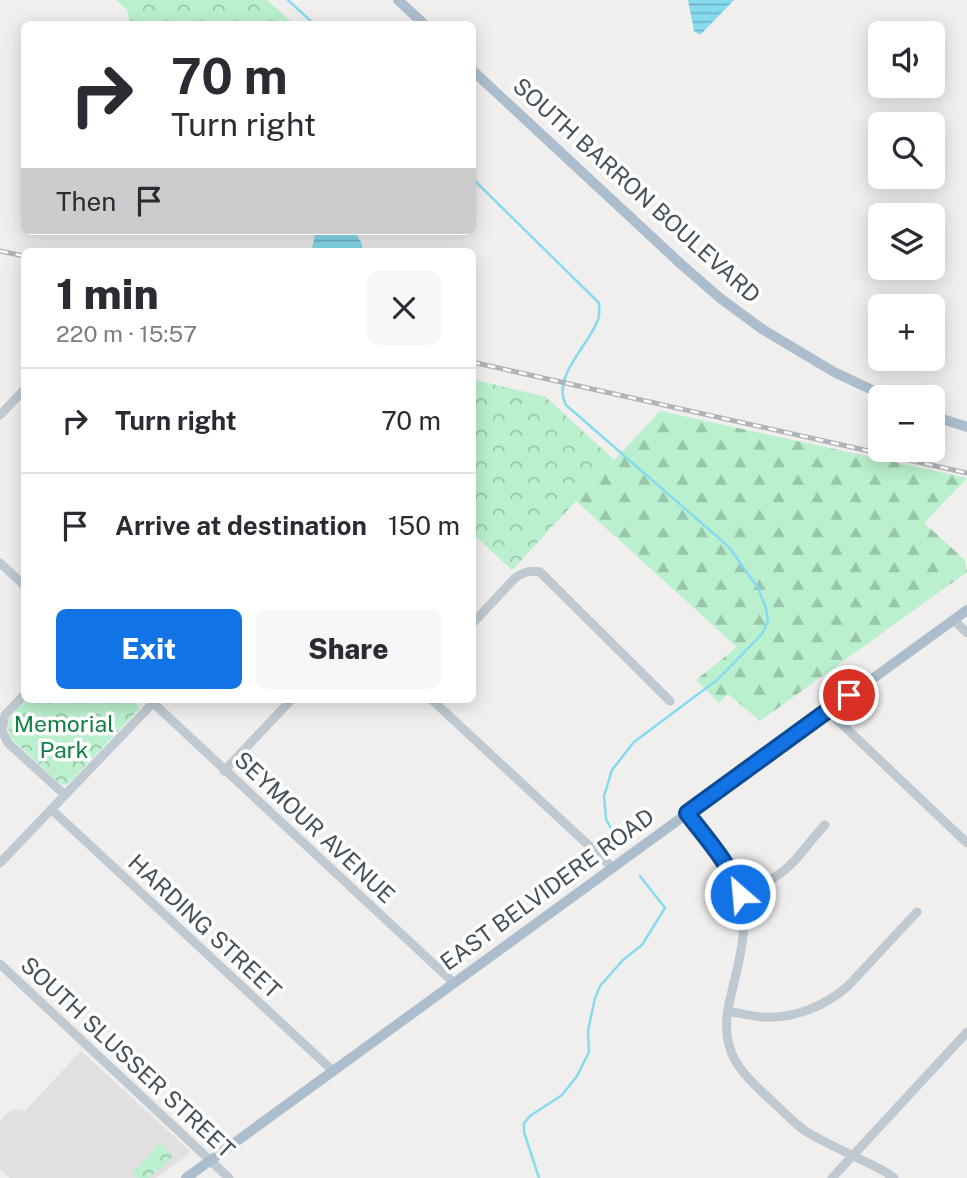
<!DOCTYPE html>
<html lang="en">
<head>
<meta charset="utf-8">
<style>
	:root { --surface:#fff; --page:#f7f7f7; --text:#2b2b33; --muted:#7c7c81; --line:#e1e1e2; --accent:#1273e6 }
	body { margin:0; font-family:"Public Sans",sans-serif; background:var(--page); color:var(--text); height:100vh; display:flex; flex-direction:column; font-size:26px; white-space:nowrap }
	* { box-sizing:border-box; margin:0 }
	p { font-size:23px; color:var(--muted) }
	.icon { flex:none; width:38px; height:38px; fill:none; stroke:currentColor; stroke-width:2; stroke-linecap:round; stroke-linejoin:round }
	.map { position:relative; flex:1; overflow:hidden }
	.drawer { position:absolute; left:21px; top:248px; width:455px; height:455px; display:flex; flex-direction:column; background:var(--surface); border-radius:10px; box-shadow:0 4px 18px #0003 }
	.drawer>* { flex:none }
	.top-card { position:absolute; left:21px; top:21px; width:455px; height:214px; border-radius:10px; box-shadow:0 4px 18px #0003; background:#fff; color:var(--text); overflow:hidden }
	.controls { position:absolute; left:868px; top:21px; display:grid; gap:14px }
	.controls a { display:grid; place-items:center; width:77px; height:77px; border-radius:10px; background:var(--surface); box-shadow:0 4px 18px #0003; font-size:35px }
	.pin { position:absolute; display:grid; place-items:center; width:60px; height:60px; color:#fff; margin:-30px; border:4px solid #fff; border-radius:50%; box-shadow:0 2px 7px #0007 }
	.me { position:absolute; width:77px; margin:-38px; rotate:333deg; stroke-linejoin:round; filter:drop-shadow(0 0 5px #0008) }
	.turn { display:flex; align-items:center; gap:24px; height:147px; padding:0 35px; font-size:32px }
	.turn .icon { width:91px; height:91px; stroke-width:2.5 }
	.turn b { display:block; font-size:49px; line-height:60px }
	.then { display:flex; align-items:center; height:66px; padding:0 35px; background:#0003; gap:14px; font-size:26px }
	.round { display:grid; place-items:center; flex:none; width:74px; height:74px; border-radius:10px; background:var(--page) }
	.summary { display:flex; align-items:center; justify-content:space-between; height:119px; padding:0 35px }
	h1 { font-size:42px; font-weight:800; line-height:52px }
	.primary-button { display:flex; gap:14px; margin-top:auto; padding:14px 35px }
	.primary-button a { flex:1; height:80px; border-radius:10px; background:var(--accent); color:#fff; font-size:28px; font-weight:800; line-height:80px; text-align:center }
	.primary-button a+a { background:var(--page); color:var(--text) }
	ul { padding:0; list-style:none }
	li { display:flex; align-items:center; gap:21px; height:105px; padding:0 35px; border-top:2px solid var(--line) }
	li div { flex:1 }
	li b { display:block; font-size:26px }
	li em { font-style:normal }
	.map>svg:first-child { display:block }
</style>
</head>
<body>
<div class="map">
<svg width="967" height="1178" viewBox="0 0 967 1178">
	<defs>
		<pattern id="forest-firs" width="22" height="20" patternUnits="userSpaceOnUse" patternTransform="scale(1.75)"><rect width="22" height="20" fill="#baf0ce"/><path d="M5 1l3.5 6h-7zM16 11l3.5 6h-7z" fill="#99c5aa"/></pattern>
		<pattern id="park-crowns" width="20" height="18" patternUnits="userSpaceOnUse" patternTransform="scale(1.75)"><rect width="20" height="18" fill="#baf0ce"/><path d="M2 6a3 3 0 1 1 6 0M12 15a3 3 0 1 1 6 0" fill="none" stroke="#99c5aa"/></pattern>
		<pattern id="water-rules" width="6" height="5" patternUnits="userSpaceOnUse" patternTransform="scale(1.75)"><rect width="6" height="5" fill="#86dbef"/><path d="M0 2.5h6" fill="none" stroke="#6fb4c5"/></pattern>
	</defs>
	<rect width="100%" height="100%" fill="#f1eeee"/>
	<path fill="#e2dfe0" d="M81 1051 190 1151 189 1154 156 1178H10L0 1169V1122L7 1113 15 1109 25 1111Z"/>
	<path fill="url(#forest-firs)" d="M660 411 967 478 924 523 965 560 967 572 760 721 728 694 719 703 696 680 737 647 576 501Z"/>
	<path fill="url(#park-crowns)" d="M116 0H267L294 24H130L127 10Z
		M472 379 546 397 614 460 512 570 473 534Z
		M26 700H132L140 708 68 784 64 785 59 783 12 739C2 720 14 713 26 700Z
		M160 1143 173 1156 159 1171 157 1170 149 1178H137L132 1173Z"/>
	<path fill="url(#water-rules)" d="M688 0H734L700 35 694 31Z
		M316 231H354L361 242 364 252H311Z"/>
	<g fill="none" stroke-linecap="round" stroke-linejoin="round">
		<path stroke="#86dbef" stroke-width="2.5" d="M288 0 314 24
			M472 178 599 303C599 308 600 315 598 320 589 345 551 377 566 405L729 547 758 588 766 608 768 621 762 634 717 680 634 742 612 770 604 796 606 819 619 844
			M539 1178 524 1132V1123L530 1116 562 1095 577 1076 589 1052 588 1031 595 998 600 986 623 960 642 945 665 908 640 876"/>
		<path stroke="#bec9d1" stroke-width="9" d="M0 415 24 390
			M0 563 24 585
			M954 620 967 633
			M472 624 515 578C524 572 530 570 540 572L670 701
			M24 695 5 715 2 730 8 743 65 795
			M150 700 454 983
			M432 700 612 867
			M828 711 967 843
			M224 771 291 700
			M51 809 333 1071
			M687 813C707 840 735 869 742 904 749 935 734 978 728 1009 720 1056 744 1075 775 1104 785 1113 796 1125 807 1132 830 1146 860 1158 884 1171L894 1178
			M0 863 153 703
			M739 894C761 887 780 877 796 859 806 848 814 836 825 825
			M0 964 229 1178
			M728 1011C739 1013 750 1016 761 1017 793 1019 824 1007 848 986L917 912
			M832 1178 967 1032"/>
		<path stroke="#acbece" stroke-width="10" d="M398 0 424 24
			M472 70 682 265 720 298 762 329 834 372 887 397
			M933 416 967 427
			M186 1178 967 610"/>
		<g stroke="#b0b3b9" stroke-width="5">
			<path id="rail" d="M0 251 24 256
				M472 362 967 473"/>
		</g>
		<use href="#rail" stroke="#fff" stroke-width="2.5" stroke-dasharray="8" stroke-linecap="butt"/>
	</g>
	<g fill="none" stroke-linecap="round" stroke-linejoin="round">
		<g stroke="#0c4b96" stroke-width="18">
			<path id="route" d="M740 894C730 864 706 838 687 813L849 695"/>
		</g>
		<use href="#route" stroke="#1273e6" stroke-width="12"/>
	</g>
	<g text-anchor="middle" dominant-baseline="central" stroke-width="7" stroke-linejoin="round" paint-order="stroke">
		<g font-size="23" fill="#45525c" stroke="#fff">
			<text transform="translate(637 190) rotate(42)">SOUTH BARRON BOULEVARD</text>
			<text transform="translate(315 827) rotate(43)">SEYMOUR AVENUE</text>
			<text transform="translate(547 889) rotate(-36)">EAST BELVIDERE ROAD</text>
			<text transform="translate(205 926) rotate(43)">HARDING STREET</text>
			<text transform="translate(128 1057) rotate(43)">SOUTH SLUSSER STREET</text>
		</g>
		<g font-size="23" fill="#138048" stroke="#fff">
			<text x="64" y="723">Memorial<tspan x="64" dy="26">Park</tspan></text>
		</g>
	</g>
</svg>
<div class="controls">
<a><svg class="icon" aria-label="sound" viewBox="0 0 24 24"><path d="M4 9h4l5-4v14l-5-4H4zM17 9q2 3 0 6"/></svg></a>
<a><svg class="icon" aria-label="search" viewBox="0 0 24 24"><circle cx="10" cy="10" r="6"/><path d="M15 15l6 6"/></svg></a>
<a><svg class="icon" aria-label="layers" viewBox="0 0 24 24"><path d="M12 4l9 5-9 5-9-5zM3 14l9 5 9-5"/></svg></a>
<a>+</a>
<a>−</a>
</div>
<div class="pin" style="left:849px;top:695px;background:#d93025"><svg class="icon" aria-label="arrive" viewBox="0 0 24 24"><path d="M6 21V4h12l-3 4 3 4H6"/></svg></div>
<svg class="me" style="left:740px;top:894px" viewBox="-20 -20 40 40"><circle r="17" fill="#1273e6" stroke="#fff" stroke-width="3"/><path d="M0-11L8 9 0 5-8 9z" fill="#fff"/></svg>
<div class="top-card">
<div class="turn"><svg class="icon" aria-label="right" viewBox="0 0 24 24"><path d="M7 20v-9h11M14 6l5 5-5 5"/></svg><div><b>70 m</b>Turn right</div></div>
<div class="then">Then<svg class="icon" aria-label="arrive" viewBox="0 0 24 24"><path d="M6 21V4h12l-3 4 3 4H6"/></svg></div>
</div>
<section class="drawer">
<div class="summary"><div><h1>1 min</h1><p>220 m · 15:57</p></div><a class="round"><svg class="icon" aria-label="close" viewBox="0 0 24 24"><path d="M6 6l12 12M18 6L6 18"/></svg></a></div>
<ul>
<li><svg class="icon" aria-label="right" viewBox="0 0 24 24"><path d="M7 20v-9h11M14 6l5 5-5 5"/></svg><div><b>Turn right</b></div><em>70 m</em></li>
<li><svg class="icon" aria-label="arrive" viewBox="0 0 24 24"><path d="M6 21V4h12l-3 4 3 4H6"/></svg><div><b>Arrive at destination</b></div><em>150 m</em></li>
</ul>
<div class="primary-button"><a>Exit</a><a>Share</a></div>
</section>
</div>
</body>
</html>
